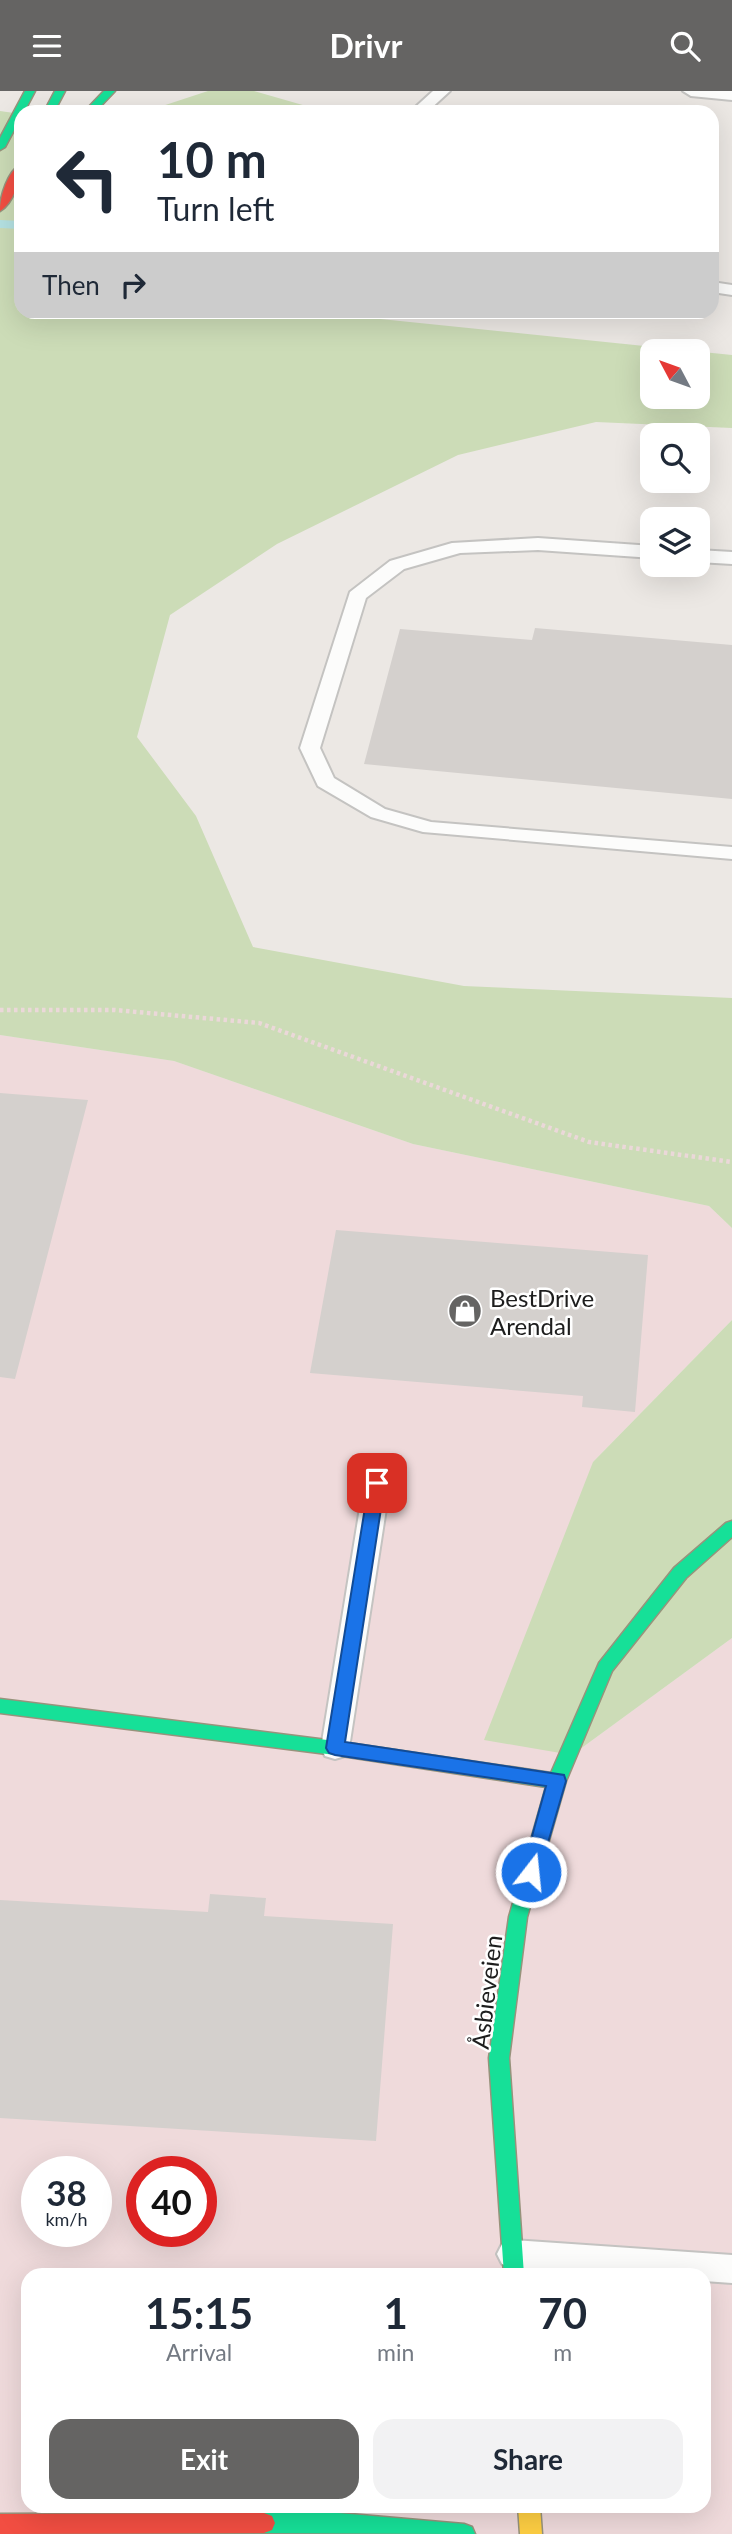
<!DOCTYPE html>
<html lang="en">
<head>
<meta charset="utf-8">
<style>
	:root { --surface:#fff; --page:#f2f2f3; --text:#1f2937; --muted:#747a83; --accent:#656463 }
	body { margin:0; font-family:Lato,sans-serif; background:var(--page); color:var(--text); height:100vh; display:flex; flex-direction:column; font-size:26px; white-space:nowrap }
	* { box-sizing:border-box; margin:0 }
	p { font-size:23px; color:var(--muted) }
	.icon { flex:none; width:38px; height:38px; fill:none; stroke:currentColor; stroke-width:2; stroke-linecap:round; stroke-linejoin:round }
	.map { position:relative; flex:1; overflow:hidden }
	.side { position:absolute; left:21px; top:2177px; width:690px; height:245px; display:flex; flex-direction:column; background:var(--surface); border-radius:21px; box-shadow:0 7px 28px #0002 }
	.side>* { flex:none }
	.banner { position:absolute; left:14px; top:14px; width:705px; height:214px; border-radius:21px; box-shadow:0 7px 28px #0002; background:#fff; color:var(--text); overflow:hidden }
	.needle { width:46px; rotate:311deg }
	.tools { position:absolute; left:640px; top:248px; display:grid; gap:14px }
	.tools a { display:grid; place-items:center; width:70px; height:70px; border-radius:14px; background:var(--surface); box-shadow:0 7px 28px #0002; font-size:35px }
	.speed { position:absolute; left:21px; top:2065px; display:flex; gap:14px; font-size:35px; font-weight:700; text-align:center }
	.speed>* { display:grid; place-content:center; width:91px; height:91px; border-radius:50%; background:var(--surface); box-shadow:0 7px 28px #0002; line-height:1 }
	.speed small { font-size:18px; font-weight:400 }
	.speed .limit { border:10px solid #d22; background:#fff; color:#111 }
	.pin { position:absolute; display:grid; place-items:center; width:60px; height:60px; color:#fff; margin:-30px; border-radius:14px; box-shadow:0 4px 10px #0006 }
	.me { position:absolute; width:77px; margin:-38px; rotate:16deg; stroke-linejoin:round; filter:drop-shadow(0 0 5px #0008) }
	.turn { display:flex; align-items:center; gap:24px; height:147px; padding:0 28px; font-size:32px }
	.turn .icon { width:91px; height:91px; stroke-width:2.5 }
	.turn b { display:block; font-size:49px; line-height:60px }
	.then { display:flex; align-items:center; height:66px; padding:0 28px; background:#0003; gap:14px; font-size:26px }
	.eta { display:flex; justify-content:space-evenly; align-items:center; height:119px; text-align:center }
	.eta b { font-size:42px; font-weight:700; line-height:49px }
	.button { display:flex; gap:14px; margin-top:auto; padding:14px 28px }
	.button a { flex:1; height:80px; border-radius:21px; background:var(--accent); color:#fff; font-size:28px; font-weight:700; line-height:80px; text-align:center }
	.button a+a { background:var(--page); color:var(--text) }
	header { display:flex; justify-content:space-between; align-items:center; height:91px; padding:0 28px; background:var(--accent); color:#fff; font-size:32px; font-weight:700 }
	.map>svg:first-child { display:block }
</style>
</head>
<body>
<header><svg class="icon" aria-label="menu" viewBox="0 0 24 24"><path d="M4 6h16M4 12h16M4 18h16"/></svg>Drivr<svg class="icon" aria-label="search" viewBox="0 0 24 24"><circle cx="10" cy="10" r="6"/><path d="M15 15l6 6"/></svg></header>
<div class="map">
<svg width="732" height="2443" viewBox="0 0 732 2443">
	<rect width="100%" height="100%" fill="#ece8e4"/>
	<path fill="#efdadb" fill-rule="evenodd" d="M0 944 174 970 413 1053 709 1115 732 1137V1229L593 1371 572 1664 732 1547V2443H0ZM37 2081H96V2140H37ZM142 2081H201V2140H142ZM28 2184H704V2415H28Z"/>
	<path fill="#ccdcb7" fill-rule="evenodd" d="M208 0H254L327 21H144Z
		M0 20 21 23V220L312 221 732 264V337L596 331 458 364 277 453 170 524 137 646 196 725 253 856 464 895 732 907V1137L709 1115 413 1053 174 970 0 944ZM653 261H698V306H653Z
		M732 1229V1547L572 1664 484 1649 593 1371Z"/>
	<g fill="none" stroke-linecap="round" stroke-linejoin="round">
		<path fill="#b5e2e3" fill-rule="evenodd" d="M0 129 21 130V138L0 137Z"/>
	</g>
	<path fill="#d4d0cd" d="M535 537 732 554V708L364 673 400 538 532 549Z
		M0 1002 88 1009 15 1288 0 1286Z
		M336 1139 648 1164 635 1321 582 1316 583 1305 310 1282Z
		M210 1803 266 1807 264 1825 393 1833 376 2050 0 2027V1809L208 1821Z"/>
	<g fill="none" stroke-linecap="round" stroke-linejoin="round">
		<g stroke="#c4c3c1" stroke-width="4">
			<path id="lane" d="M433 0H450L427 21H410Z
				M683 0H732V9L691 5Z
				M712 191 732 194V204L712 201Z
				M538 447 653 455V467L538 459 460 462 404 478 366 507 320 657 334 687 385 718 431 731 732 756V768L423 741 371 726 318 695 300 657 350 501 390 470 452 452Z
				M698 459 732 461V473L698 471Z
				M377 1382 386 1385 390 1392 349 1657 345 1665 335 1668 325 1665 321 1657 364 1392 368 1385Z
				M513 2149 732 2164V2192L704 2190V2184H609L513 2177 502 2173 497 2163 502 2153Z"/>
		</g>
		<g stroke="#97937c" stroke-width="3">
			<path id="fast" d="M25 0H35L24 21H21V26L5 56 0 59V47Z
				M55 0H65L54 21H44Z
				M104 0H115L95 21H84Z
				M732 1430V1446L686 1487 612 1580 566 1690 527 1826 509 1967 524 2184H504L489 1967 509 1826 546 1696 335 1664 0 1622V1608L335 1650 551 1682 599 1572 674 1477 726 1432Z
				M264 2422H338L464 2433 472 2436 475 2443 264 2442 256 2439 253 2432 256 2425Z"/>
		</g>
		<g stroke="#97937c" stroke-width="3">
			<path id="slow" d="M518 2415H540L542 2443H520Z"/>
		</g>
		<g stroke="#97937c" stroke-width="3">
			<path id="jam" d="M21 73C21 88 13 113 0 120 0 105 8 80 21 73Z
				M264 2422 272 2425 275 2432 272 2439 264 2442 0 2443V2423Z"/>
		</g>
		<path stroke="#ebd8d9" stroke-width="4.5" stroke-dasharray="3.5 3.5" stroke-linecap="butt" d="M0 919H115L259 932 589 1051 732 1071"/>
		<use href="#lane" fill="#fcfcfb" fill-rule="evenodd"/>
		<use href="#fast" fill="#16e098" fill-rule="evenodd"/>
		<use href="#slow" fill="#ffcf43" fill-rule="evenodd"/>
		<use href="#jam" fill="#f24e42" fill-rule="evenodd"/>
	</g>
	<path fill="#1a73e8" stroke="#114b97" stroke-width="2" d="M377 1386 385 1392 345 1651 564 1684 566 1690 538 1786 531 1789 525 1786 522 1781 546 1695 335 1664 329 1662 326 1657 369 1392Z"/>
	<defs>
		<g id="shop-disc" transform="scale(1.75)"><circle r="9.5" fill="#656463" stroke="#fff"/><path d="M-5-2.5h2.3a2.7 3.5 0 0 1 5.4 0H5L5.5 6h-11ZM-1.5-2.5h3a1.5 2.3 0 0 0-3 0Z" fill="#fff"/></g>
	</defs>
	<g fill-rule="evenodd">
		<use href="#shop-disc" x="465" y="1220"/>
	</g>
	<g text-anchor="middle" dominant-baseline="central" stroke-width="5" stroke-linejoin="round" paint-order="stroke">
		<g font-size="24" fill="#1d1d1d" stroke="#fff" text-anchor="start">
			<text x="490" y="1206">BestDrive<tspan x="490" dy="28">Arendal</tspan></text>
		</g>
		<g font-size="24" fill="#1d1d1d" stroke="#fff">
			<text transform="translate(486 1901) rotate(-83)">Åsbieveien</text>
		</g>
	</g>
</svg>
<div class="tools">
<a><svg class="needle" viewBox="-14 -14 28 28"><path d="M0-13l5 13h-10z" fill="#e53935"/><path d="M0 13l5-13h-10z" fill="#747a83"/></svg></a>
<a><svg class="icon" aria-label="search" viewBox="0 0 24 24"><circle cx="10" cy="10" r="6"/><path d="M15 15l6 6"/></svg></a>
<a><svg class="icon" aria-label="layers" viewBox="0 0 24 24"><path d="M12 4l9 5-9 5-9-5zM3 14l9 5 9-5"/></svg></a>
</div>
<div class="speed"><div>38<small>km/h</small></div><div class="limit">40</div></div>
<div class="pin" style="left:377px;top:1392px;background:#d93025"><svg class="icon" aria-label="arrive" viewBox="0 0 24 24"><path d="M6 21V4h12l-3 4 3 4H6"/></svg></div>
<svg class="me" style="left:531px;top:1781px" viewBox="-20 -20 40 40"><circle r="17" fill="#1a73e8" stroke="#fff" stroke-width="3"/><path d="M0-11L8 9 0 5-8 9z" fill="#fff"/></svg>
<div class="banner">
<div class="turn"><svg class="icon" aria-label="left" viewBox="0 0 24 24"><path d="M17 20v-9H6M10 6l-5 5 5 5"/></svg><div><b>10 m</b>Turn left</div></div>
<div class="then">Then<svg class="icon" aria-label="right" viewBox="0 0 24 24"><path d="M7 20v-9h11M14 6l5 5-5 5"/></svg></div>
</div>
<section class="side">
<div class="eta">
<div><b>15:15</b><p>Arrival</p></div>
<div><b>1</b><p>min</p></div>
<div><b>70</b><p>m</p></div>
</div>
<div class="button"><a>Exit</a><a>Share</a></div>
</section>
</div>
</body>
</html>
